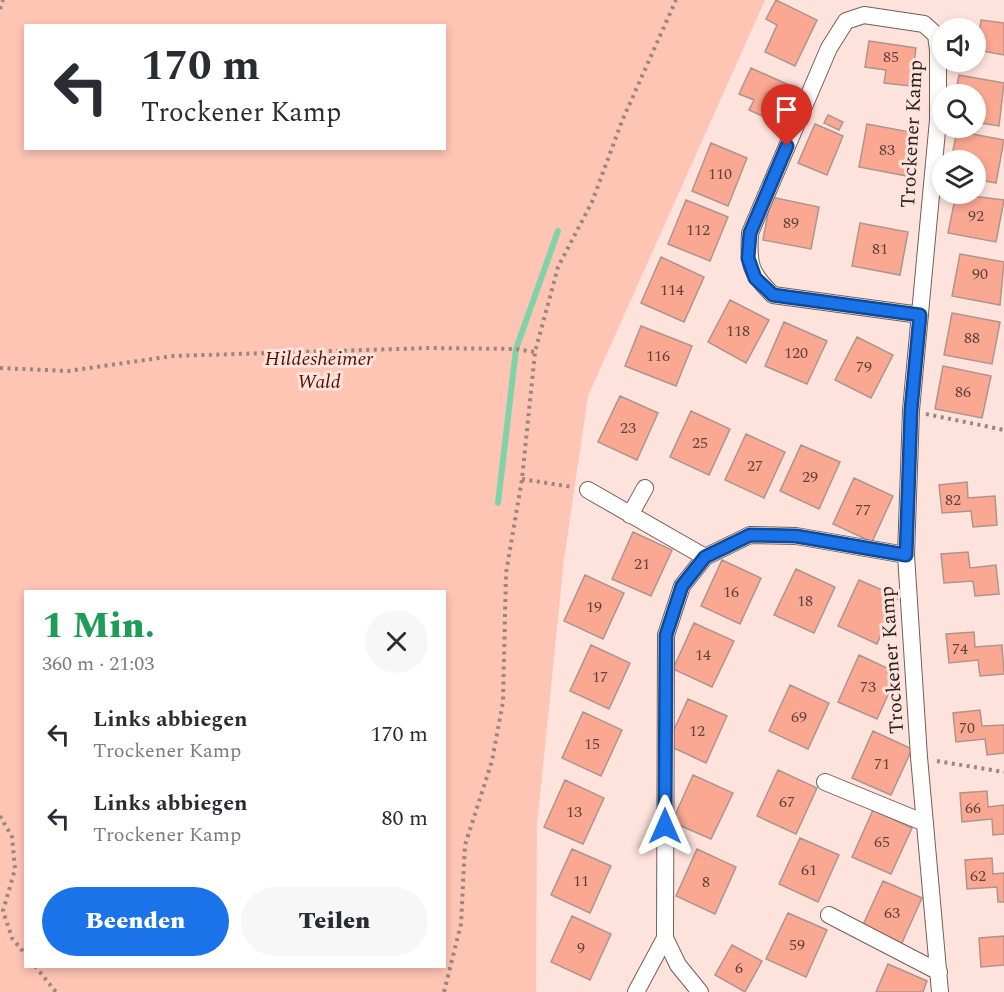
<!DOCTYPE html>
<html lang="de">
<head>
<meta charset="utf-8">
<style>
	:root { --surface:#fff; --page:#f7f7f7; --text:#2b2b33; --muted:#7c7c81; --accent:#1a73e8 }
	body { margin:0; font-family:Spectral,serif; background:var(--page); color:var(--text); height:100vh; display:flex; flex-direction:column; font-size:22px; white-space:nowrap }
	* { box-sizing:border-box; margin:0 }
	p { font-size:20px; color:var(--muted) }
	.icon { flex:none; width:33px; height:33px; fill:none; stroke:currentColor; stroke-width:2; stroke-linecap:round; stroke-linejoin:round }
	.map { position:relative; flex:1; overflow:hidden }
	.sheet { position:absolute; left:24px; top:590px; width:422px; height:378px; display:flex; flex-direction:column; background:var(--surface); border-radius:0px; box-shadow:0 3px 9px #0003 }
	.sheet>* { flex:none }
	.hud { position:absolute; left:24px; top:24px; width:422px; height:126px; border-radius:0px; box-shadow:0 3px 9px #0003; background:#fff; color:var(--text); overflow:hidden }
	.buttons { position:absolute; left:932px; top:18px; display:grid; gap:12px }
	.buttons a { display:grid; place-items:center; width:54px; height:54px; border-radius:50%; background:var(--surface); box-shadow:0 3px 9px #0003; font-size:30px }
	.pin { position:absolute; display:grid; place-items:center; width:51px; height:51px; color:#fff; margin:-62px -26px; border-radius:50% 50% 50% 0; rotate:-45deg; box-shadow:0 0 6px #0007 }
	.pin .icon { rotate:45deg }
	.me { position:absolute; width:66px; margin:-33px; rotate:0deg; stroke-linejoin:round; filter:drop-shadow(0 0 4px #0008) }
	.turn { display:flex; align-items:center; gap:21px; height:126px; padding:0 18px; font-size:27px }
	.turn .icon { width:78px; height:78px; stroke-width:2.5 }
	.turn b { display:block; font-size:42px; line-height:51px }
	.round { display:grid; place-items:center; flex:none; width:63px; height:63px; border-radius:32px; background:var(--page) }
	.overview { display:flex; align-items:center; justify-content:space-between; height:102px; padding:0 18px }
	h1 { font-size:36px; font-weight:800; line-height:45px; color:#1e9e55 }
	.primary-button { display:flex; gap:12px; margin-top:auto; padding:12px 18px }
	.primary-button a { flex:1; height:69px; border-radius:36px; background:var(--accent); color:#fff; font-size:24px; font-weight:800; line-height:69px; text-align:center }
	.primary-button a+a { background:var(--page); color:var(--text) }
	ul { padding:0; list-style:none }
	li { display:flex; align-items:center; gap:18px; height:84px; padding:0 18px }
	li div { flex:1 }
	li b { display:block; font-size:22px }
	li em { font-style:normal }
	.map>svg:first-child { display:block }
</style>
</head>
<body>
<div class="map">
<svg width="1004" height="992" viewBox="0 0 1004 992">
	<rect width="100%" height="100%" fill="#fde3db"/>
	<path fill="#fec4b4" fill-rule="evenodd" d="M0 0H765L588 396 564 559 537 825 536 992H0ZM26 26H444V148H26ZM26 591H444V966H26Z"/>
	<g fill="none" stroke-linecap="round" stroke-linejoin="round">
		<path stroke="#80d3a9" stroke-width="6" d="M498 503 516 349 558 231"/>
	</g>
	<path fill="#faa892" stroke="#ad958e" stroke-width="1.5" d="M776 0 817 20 795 66 765 52 777 25 766 19Z
		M981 20 1004 23V55L977 50Z
		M869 41 916 48 911 86 884 83 886 70 865 67Z
		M751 68 789 85 773 121 749 110 754 100 739 94Z
		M959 75 1004 83 999 126 975 122V94H955Z
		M828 115 843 122 839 130 824 123Z
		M815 124 843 136 827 175 798 163Z
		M867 124 915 133 907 176 859 167Z
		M957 131 1004 140 996 183 975 179V160H951Z
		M711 143 747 158 728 206 692 191Z
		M956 194 1004 200 996 242 948 233Z
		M771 197 819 207 811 249 763 240Z
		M686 200 728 217 710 261 668 244Z
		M860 223 908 232 900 275 852 266Z
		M960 254 1004 262 1000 305 952 296Z
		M661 257 704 277 684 322 641 303Z
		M730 300 769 320 746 363 708 342Z
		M952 313 1000 322 992 364 944 355Z
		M784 322 827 341 807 384 765 366Z
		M641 326 692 346 676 386 625 366Z
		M857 337 893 355 871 398 835 380Z
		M943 366 991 376 982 418 935 409Z
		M620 396 658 413 637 460 598 442Z
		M691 411 730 429 709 475 670 457Z
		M746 434 785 452 764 498 725 480Z
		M801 445 840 462 819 509 780 491Z
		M854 478 893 496 872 542 833 524Z
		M967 482 968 498 995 496 997 525 973 527 971 511 942 513 939 485Z
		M633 532 672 550 651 596 612 579Z
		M968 552 970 568 996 565 999 594 975 596 973 581 944 583 941 554Z
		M722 560 761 578 740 624 701 606Z
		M796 569 835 587 814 633 774 615Z
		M585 575 624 593 603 639 564 621Z
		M859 580 898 597 877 644 838 626Z
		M694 623 734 641 712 687 673 669Z
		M974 632 975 647 1002 645 1004 674 980 676 978 660 949 663 946 634Z
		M591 645 630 663 609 709 570 691Z
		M859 655 898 673 877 719 838 702Z
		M790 685 829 703 808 749 769 731Z
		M688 699 727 716 706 763 667 745Z
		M980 710 982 726 1004 725V753L987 755 985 739 956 742 953 713Z
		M583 712 622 730 601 776 562 758Z
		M873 731 912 749 891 795 852 778Z
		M778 770 817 788 796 834 757 816Z
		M693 775 733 793 711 839 672 822Z
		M565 780 604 798 583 844 544 827Z
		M987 791 988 807 1004 805V834L993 835 992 819 962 822 960 793Z
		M873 810 912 828 891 874 852 857Z
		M800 838 839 855 818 902 779 884Z
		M572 849 611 866 590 913 551 895Z
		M697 849 736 867 715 914 676 896Z
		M992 858 993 874 1004 873V902H998L997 887 967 889 965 860Z
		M883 881 922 898 901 945 862 927Z
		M788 913 827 930 806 977 766 959Z
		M572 916 611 934 590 980 551 962Z
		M1004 936V965L981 967 979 938Z
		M732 945 762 961 745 992 715 975Z
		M888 964 927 981 923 992H876Z"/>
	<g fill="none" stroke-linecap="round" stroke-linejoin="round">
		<g stroke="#755e58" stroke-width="18">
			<path id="minor" d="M920 315 773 295C750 273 748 264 750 233L829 48 846 21 864 15 924 24 936 35 938 50V120L911 410 906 555 919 757 940 992
				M588 490 705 557
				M630 515 645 488
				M825 782 925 823
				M829 915 939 972
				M636 992 665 938
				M700 992 678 965 665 938 666 635 682 586 705 557 750 535 796 536 906 555"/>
		</g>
		<path stroke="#998681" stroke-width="4" stroke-dasharray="3 4.5" stroke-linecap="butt" d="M0 9 3 0
			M0 368 68 371 173 356 428 348 516 349 535 352
			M926 414 1004 430
			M522 479 572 487
			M937 761 1004 772
			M0 816 12 837 15 869 3 911 12 938 26 955
			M35 966 56 992
			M444 992 461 924 465 845 492 761 503 702 506 573 522 479 535 352 558 267 592 202 622 121 676 0"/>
		<use href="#minor" stroke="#fff" stroke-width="16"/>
	</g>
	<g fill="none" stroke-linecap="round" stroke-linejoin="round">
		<g stroke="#114b97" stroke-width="15">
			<path id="route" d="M665 826 666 635 682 586 705 557 750 535 796 536 906 555 911 410 920 315 773 295 755 278 748 258 750 233 787 146"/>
		</g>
		<use href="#route" stroke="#1a73e8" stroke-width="10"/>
	</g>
	<g text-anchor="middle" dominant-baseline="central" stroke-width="6" stroke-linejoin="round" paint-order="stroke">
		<g font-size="16" fill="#5f433c">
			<text x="891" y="57">85</text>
			<text x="887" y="150">83</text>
			<text x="720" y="174">110</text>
			<text x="976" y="216">92</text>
			<text x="791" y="223">89</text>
			<text x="698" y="230">112</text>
			<text x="880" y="249">81</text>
			<text x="980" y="274">90</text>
			<text x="672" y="290">114</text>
			<text x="738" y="331">118</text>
			<text x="972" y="338">88</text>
			<text x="796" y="353">120</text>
			<text x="658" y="356">116</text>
			<text x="864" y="367">79</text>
			<text x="963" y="392">86</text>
			<text x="628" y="428">23</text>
			<text x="700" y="443">25</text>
			<text x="755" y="466">27</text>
			<text x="810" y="477">29</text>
			<text x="953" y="500">82</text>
			<text x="863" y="510">77</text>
			<text x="642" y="564">21</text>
			<text x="731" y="592">16</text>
			<text x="805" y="601">18</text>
			<text x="594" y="607">19</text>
			<text x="960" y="649">74</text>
			<text x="703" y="655">14</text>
			<text x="600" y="677">17</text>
			<text x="868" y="687">73</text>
			<text x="799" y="717">69</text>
			<text x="967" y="728">70</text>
			<text x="697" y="731">12</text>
			<text x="592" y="744">15</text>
			<text x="882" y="764">71</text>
			<text x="787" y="802">67</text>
			<text x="973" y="808">66</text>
			<text x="574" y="812">13</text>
			<text x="882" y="842">65</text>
			<text x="809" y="870">61</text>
			<text x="978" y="876">62</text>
			<text x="581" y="881">11</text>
			<text x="706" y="882">8</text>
			<text x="892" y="913">63</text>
			<text x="797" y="945">59</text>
			<text x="581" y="948">9</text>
			<text x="739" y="968">6</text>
		</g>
		<g font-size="20" fill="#2b211f" stroke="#fde3db">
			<text transform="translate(912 134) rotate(-87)">Trockener Kamp</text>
			<text transform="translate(892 660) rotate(-94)">Trockener Kamp</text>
		</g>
		<g font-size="20" font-style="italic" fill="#571000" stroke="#fde3db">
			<text x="319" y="359">Hildesheimer<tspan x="319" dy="23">Wald</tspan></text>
		</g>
	</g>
</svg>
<div class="buttons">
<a><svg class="icon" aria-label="sound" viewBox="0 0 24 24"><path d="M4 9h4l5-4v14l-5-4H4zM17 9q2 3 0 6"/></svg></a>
<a><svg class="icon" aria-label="search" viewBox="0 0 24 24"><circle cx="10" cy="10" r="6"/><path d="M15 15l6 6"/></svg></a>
<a><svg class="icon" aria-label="layers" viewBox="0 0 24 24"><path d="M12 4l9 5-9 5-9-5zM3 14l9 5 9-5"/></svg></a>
</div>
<div class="pin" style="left:787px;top:146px;background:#d93025"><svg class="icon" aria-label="arrive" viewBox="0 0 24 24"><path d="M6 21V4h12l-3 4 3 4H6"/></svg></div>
<svg class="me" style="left:665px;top:826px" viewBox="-20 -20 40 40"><path d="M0-17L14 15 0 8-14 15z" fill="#1a73e8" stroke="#fff" stroke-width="4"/></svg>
<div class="hud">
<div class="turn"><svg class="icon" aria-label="left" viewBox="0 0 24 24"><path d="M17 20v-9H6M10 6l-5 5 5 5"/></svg><div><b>170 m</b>Trockener Kamp</div></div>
</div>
<section class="sheet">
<div class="overview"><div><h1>1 Min.</h1><p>360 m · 21:03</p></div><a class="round"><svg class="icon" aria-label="close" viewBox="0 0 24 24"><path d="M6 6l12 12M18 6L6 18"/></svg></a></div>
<ul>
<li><svg class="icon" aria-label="left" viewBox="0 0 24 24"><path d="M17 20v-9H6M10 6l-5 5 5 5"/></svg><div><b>Links abbiegen</b><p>Trockener Kamp</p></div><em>170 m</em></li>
<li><svg class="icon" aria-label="left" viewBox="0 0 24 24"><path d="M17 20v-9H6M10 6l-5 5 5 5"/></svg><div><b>Links abbiegen</b><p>Trockener Kamp</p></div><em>80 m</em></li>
</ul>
<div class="primary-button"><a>Beenden</a><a>Teilen</a></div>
</section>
</div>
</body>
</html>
